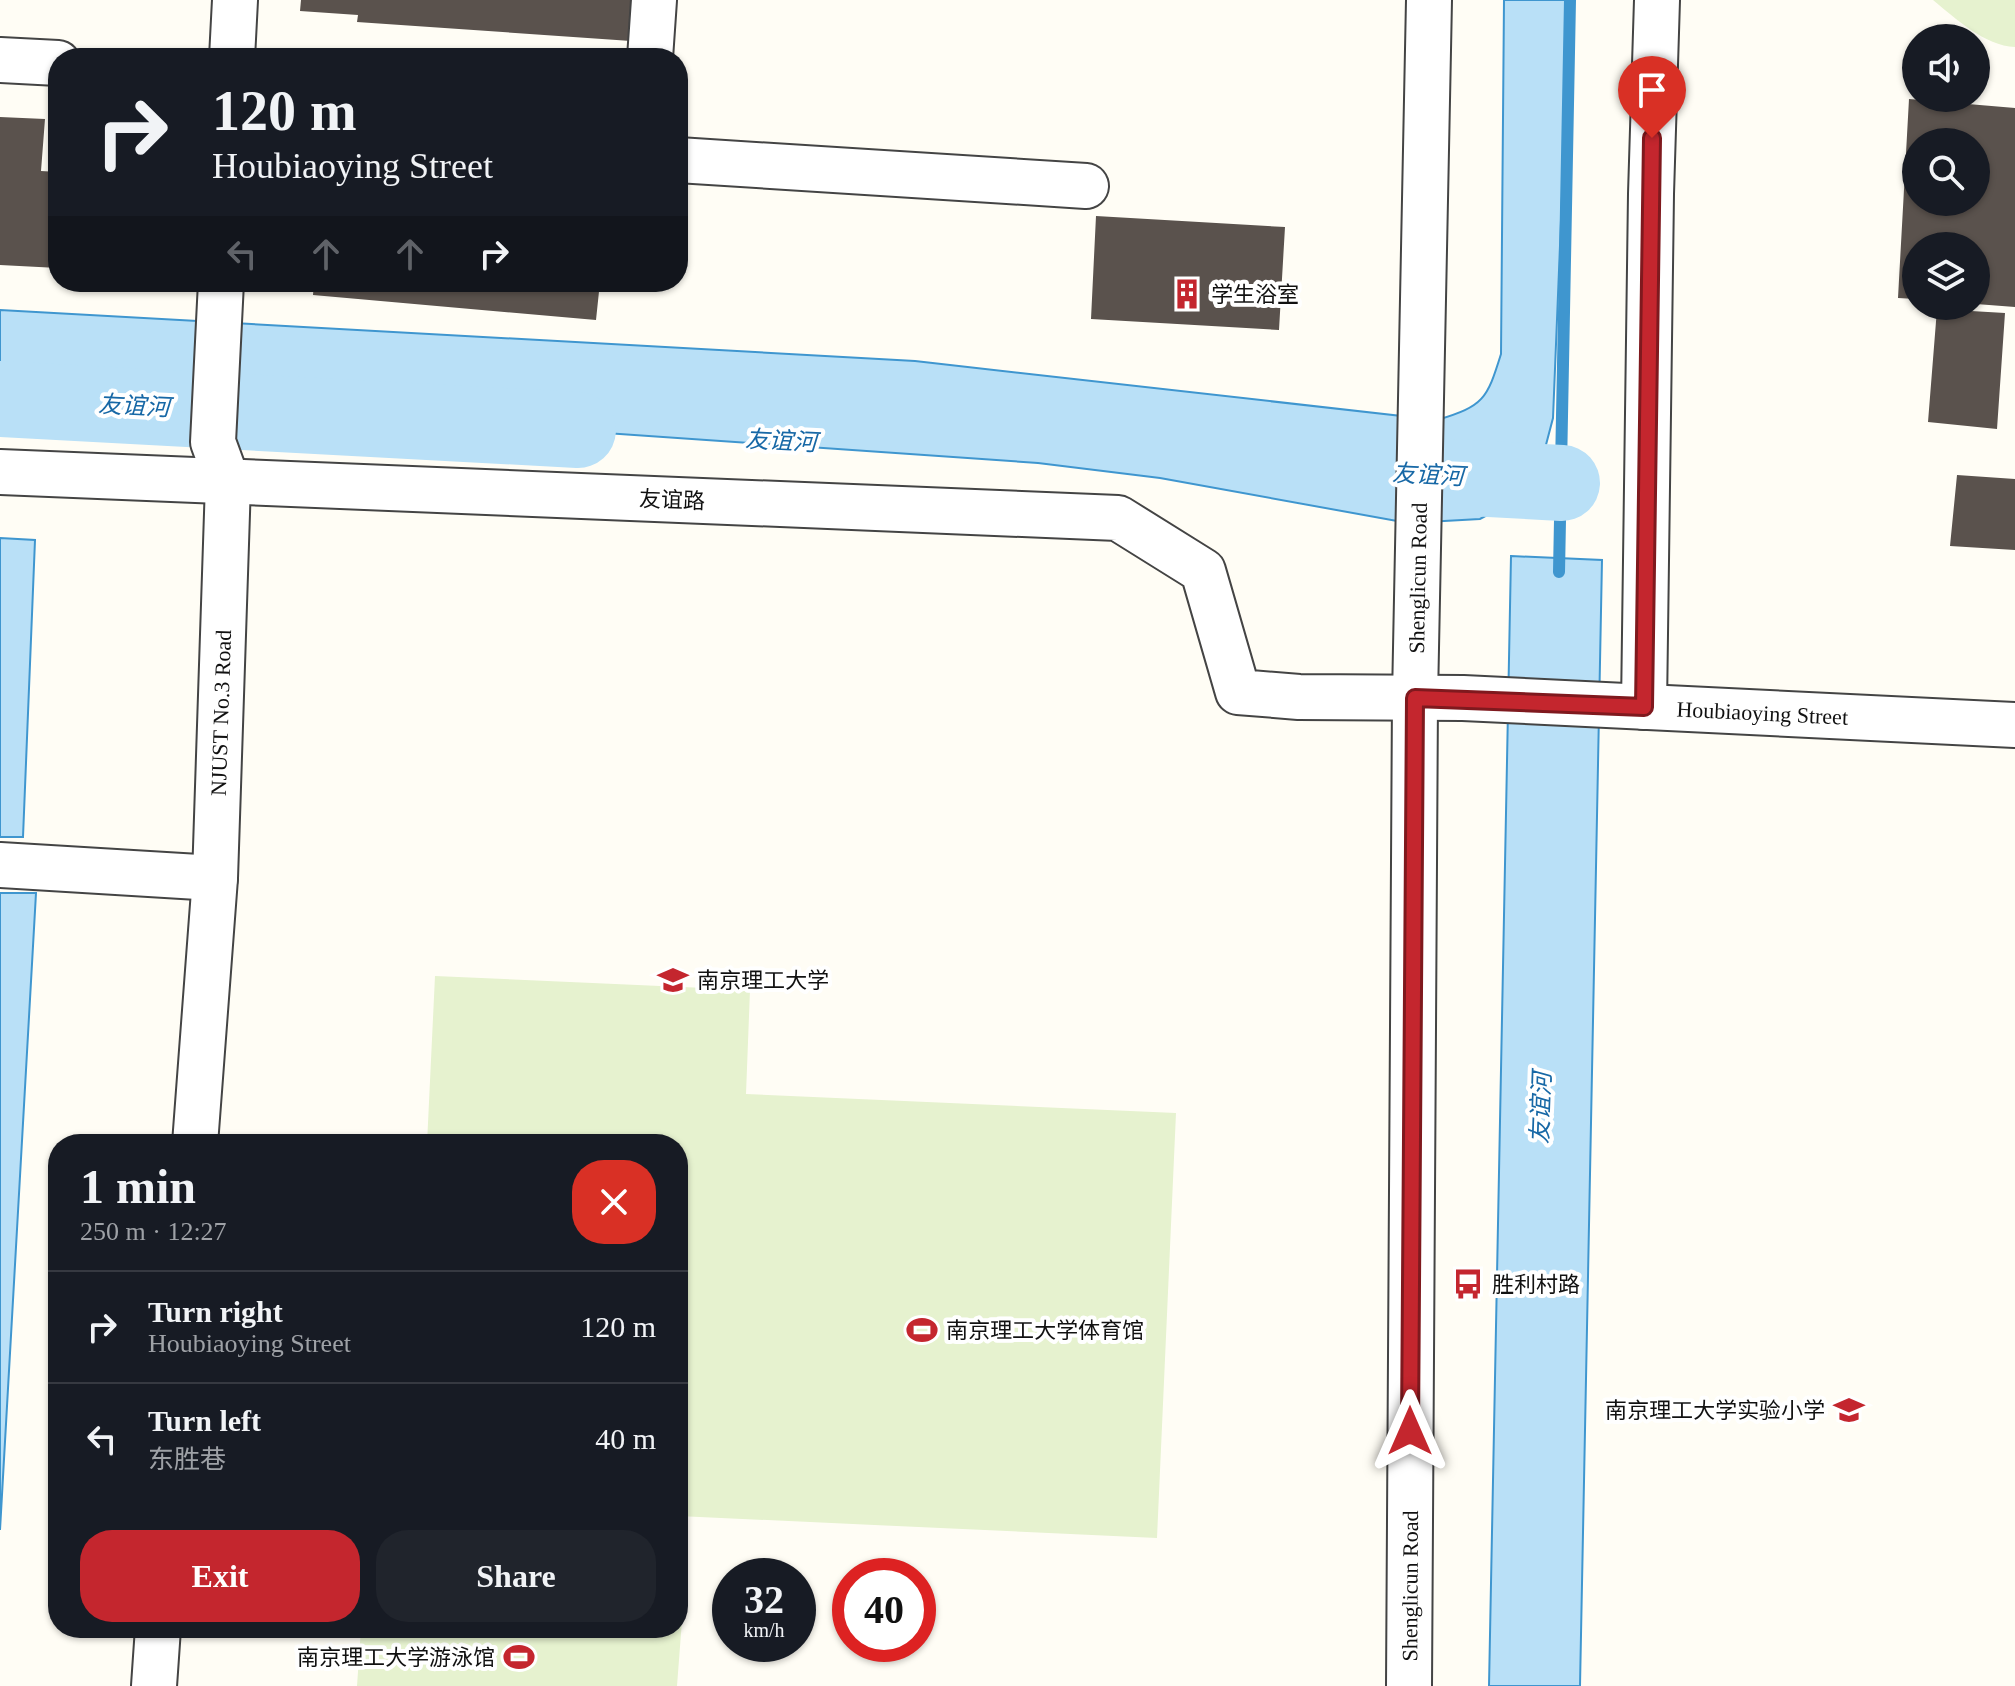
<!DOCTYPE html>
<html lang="en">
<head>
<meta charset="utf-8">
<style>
	:root { --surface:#171b24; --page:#20242c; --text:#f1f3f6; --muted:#9ea1a6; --line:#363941; --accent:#c4262e }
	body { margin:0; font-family:"Times New Roman","Noto Sans SC",serif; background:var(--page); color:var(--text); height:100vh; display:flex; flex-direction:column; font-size:30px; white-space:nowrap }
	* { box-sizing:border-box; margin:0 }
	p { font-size:26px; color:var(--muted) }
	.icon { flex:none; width:44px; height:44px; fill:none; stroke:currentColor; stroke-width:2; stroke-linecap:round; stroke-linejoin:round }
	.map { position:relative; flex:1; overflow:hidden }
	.drawer { position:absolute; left:48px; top:1134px; width:640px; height:504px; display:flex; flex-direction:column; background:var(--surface); border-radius:32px; box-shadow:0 2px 6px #0004 }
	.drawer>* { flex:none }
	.guide { position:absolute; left:48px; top:48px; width:640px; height:244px; border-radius:32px; box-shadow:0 2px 6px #0004; background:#171b24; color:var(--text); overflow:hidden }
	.fabs { position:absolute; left:1902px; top:24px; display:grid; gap:16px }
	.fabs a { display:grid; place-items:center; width:88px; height:88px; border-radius:50%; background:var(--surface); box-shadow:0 2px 6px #0004; font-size:40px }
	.speed { position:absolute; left:712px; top:1558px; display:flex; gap:16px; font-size:40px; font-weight:700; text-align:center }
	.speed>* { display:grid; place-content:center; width:104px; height:104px; border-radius:50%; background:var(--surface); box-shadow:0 2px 6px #0004; line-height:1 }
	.speed small { font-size:20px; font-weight:400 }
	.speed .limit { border:12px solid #d22; background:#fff; color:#111 }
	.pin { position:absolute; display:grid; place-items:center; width:68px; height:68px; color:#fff; margin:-82px -34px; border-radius:50% 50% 50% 0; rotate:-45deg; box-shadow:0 0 8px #0007 }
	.pin .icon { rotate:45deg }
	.me { position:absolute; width:88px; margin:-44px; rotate:0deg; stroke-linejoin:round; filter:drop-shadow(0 0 6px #0008) }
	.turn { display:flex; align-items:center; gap:28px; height:168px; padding:0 32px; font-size:36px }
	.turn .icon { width:104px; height:104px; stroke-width:2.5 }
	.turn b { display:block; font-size:56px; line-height:68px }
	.lanes { display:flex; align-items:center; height:76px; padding:0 32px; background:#0003; justify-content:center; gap:40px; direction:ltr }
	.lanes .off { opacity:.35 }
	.round { display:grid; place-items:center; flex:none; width:84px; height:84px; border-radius:32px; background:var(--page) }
	.summary { display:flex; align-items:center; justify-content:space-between; height:136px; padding:0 32px }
	h1 { font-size:48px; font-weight:800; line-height:60px }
	.button { display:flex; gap:16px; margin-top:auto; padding:16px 32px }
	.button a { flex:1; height:92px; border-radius:32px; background:var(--accent); color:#fff; font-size:32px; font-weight:800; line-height:92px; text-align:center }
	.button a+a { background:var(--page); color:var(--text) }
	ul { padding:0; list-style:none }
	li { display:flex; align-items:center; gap:24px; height:112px; padding:0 32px; border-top:2px solid var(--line) }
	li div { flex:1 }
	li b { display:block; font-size:30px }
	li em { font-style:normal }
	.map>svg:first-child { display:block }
</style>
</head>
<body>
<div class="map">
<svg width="2015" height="1686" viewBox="0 0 2015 1686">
	<rect width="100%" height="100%" fill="#fffdf5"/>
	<path fill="#e6f2cf" d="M1933 0H2015V47C1985 46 1955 18 1933 0Z
		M435 976 750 990 746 1094 1176 1113 1157 1538 678 1516V1144H427Z
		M678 1593 684 1594 677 1686H357L361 1628H678Z"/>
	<path fill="#b9e0f7" stroke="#3f96cf" stroke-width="2" d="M1504 0H1570L1553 418 1537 479 1508 504 1480 519 1408 523 1160 478 1038 463 433 421 0 400V310L915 361 1437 420C1484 406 1487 399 1501 354Z
		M0 538 35 540 23 837H0Z
		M1511 556 1602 560 1580 1686H1489Z
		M0 893H36L0 1530Z"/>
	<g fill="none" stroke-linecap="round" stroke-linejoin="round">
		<path stroke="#3f96cf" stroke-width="12" d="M1559 572 1570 0"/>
		<path stroke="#b9e0f7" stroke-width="76" d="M0 399 578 430
			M1432 476 1562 483"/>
	</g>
	<path fill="#5a524d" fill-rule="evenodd" d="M301 0H634L631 41 357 22 358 15 300 11Z
		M1909 99 2015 108V307L1976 304V246H1916V299L1898 298ZM1916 142H1976V202H1916Z
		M0 117 45 119 41 171 58 172V268L0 265Z
		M1096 216 1285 227 1279 330 1091 319Z
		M314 282H600L596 320 313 295Z
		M1937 309 2005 313 1997 429 1928 422Z
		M1957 475 2015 479V550L1950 546Z"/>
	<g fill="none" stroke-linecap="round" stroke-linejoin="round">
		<g stroke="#444" stroke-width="48">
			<g id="minor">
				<path d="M232 58 235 0"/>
				<path d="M650 58 654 0"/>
				<path d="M0 60 58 63"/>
				<path d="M678 160 1086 186"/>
				<path id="s1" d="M0 472 1118 518 1203 571 1238 692 1299 697 1463 698 2015 725"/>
				<path d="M1644 707 1651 194 1657 0"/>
				<path d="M0 865 215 878"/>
				<path id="s2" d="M195 1144 215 878 228 483 213 442 221 282"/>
				<path d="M154 1686 158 1628"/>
				<path id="s3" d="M1409 1686 1415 698 1429 0"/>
			</g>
		</g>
		<use href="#minor" stroke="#fff" stroke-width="44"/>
	</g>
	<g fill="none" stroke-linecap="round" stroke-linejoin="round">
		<g stroke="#7f191e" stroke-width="20">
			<path id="route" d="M1410 1431 1415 698 1644 707 1652 138"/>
		</g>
		<use href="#route" stroke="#c4262e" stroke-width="14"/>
	</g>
	<defs>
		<g id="building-bare" transform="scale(2.4)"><path d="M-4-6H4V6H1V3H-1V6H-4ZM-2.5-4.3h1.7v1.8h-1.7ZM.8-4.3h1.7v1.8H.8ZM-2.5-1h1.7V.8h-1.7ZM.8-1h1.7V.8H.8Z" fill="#c4262e" stroke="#fff" stroke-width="2.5" paint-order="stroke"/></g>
		<g id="university-bare" transform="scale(2.4)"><path d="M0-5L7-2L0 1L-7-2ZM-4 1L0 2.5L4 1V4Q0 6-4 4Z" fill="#c4262e" stroke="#fff" stroke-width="2.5" paint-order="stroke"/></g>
		<g id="bus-bare" transform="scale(2.4)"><path d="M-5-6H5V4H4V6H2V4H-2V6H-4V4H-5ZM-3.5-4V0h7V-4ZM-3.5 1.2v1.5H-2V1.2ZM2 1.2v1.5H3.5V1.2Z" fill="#c4262e" stroke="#fff" stroke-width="2.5" paint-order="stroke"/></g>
		<g id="stadium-bare" transform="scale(2.4)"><path d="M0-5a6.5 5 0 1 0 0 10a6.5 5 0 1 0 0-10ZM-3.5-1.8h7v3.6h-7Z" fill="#c4262e" stroke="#fff" stroke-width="2.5" paint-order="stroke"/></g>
		<g id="school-bare" transform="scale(2.4)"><path d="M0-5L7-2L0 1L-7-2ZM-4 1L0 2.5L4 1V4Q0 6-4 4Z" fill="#c4262e" stroke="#fff" stroke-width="2.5" paint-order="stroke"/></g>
	</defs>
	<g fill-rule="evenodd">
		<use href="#building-bare" x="1187" y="294"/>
		<use href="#university-bare" x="673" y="980"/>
		<use href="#bus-bare" x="1468" y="1284"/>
		<use href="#stadium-bare" x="922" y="1330"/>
		<use href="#school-bare" x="1849" y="1410"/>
		<use href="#stadium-bare" x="519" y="1657"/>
	</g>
	<g text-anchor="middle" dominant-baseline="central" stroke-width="8" stroke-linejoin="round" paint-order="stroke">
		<g font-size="22" fill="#111" stroke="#fff" text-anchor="start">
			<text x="1211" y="294">学生浴室</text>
			<text x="697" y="980">南京理工大学</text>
			<text x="1492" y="1284">胜利村路</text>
			<text x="946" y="1330">南京理工大学体育馆</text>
			<text x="1825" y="1410" text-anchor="end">南京理工大学实验小学</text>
			<text x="495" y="1657" text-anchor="end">南京理工大学游泳馆</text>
		</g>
		<g font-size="22" fill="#111" stroke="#fff">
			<text transform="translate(672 500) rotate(2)">友谊路</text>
			<text stroke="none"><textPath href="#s3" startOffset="1108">Shenglicun Road</textPath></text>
			<text stroke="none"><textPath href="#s2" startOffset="432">NJUST No.3 Road</textPath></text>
			<text stroke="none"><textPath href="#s1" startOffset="1870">Houbiaoying Street</textPath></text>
			<text stroke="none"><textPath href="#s3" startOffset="100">Shenglicun Road</textPath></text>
		</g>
		<g font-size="24" font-style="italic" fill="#1768a6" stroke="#fff">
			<text transform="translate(134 406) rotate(3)">友谊河</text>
			<text transform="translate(781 441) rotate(3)">友谊河</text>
			<text transform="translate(1428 475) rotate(3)">友谊河</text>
			<text transform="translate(1541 1108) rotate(-88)">友谊河</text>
		</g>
	</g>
</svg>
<div class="fabs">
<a><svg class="icon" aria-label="sound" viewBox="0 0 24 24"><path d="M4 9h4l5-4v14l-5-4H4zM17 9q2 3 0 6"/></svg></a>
<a><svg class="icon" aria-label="search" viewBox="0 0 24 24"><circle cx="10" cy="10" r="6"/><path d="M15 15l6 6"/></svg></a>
<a><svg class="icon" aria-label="layers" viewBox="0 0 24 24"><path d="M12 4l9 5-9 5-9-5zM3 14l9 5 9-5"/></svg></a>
</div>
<div class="speed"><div>32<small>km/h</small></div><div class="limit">40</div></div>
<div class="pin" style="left:1652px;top:138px;background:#d93025"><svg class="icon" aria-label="arrive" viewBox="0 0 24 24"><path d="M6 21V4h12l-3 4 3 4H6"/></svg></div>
<svg class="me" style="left:1410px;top:1431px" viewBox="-20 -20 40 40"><path d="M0-17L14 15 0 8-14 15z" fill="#c4262e" stroke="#fff" stroke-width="4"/></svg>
<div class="guide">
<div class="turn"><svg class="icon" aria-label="right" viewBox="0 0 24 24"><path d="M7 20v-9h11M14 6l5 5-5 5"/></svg><div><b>120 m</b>Houbiaoying Street</div></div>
<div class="lanes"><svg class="icon off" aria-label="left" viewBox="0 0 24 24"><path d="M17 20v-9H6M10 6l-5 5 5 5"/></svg><svg class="icon off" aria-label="ahead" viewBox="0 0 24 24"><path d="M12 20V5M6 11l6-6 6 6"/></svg><svg class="icon off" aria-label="ahead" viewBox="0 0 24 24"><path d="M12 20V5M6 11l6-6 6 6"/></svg><svg class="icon" aria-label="right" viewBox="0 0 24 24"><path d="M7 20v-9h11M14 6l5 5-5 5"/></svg></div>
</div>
<section class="drawer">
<div class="summary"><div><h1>1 min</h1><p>250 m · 12:27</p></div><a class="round" style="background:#d93025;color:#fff"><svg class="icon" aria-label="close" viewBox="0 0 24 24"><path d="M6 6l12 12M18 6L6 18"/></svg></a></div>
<ul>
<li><svg class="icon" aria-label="right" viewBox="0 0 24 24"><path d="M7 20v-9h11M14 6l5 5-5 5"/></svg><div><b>Turn right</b><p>Houbiaoying Street</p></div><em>120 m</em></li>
<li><svg class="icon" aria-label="left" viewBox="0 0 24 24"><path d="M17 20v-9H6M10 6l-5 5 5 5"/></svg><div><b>Turn left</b><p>东胜巷</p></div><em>40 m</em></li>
</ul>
<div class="button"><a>Exit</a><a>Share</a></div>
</section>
</div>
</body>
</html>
